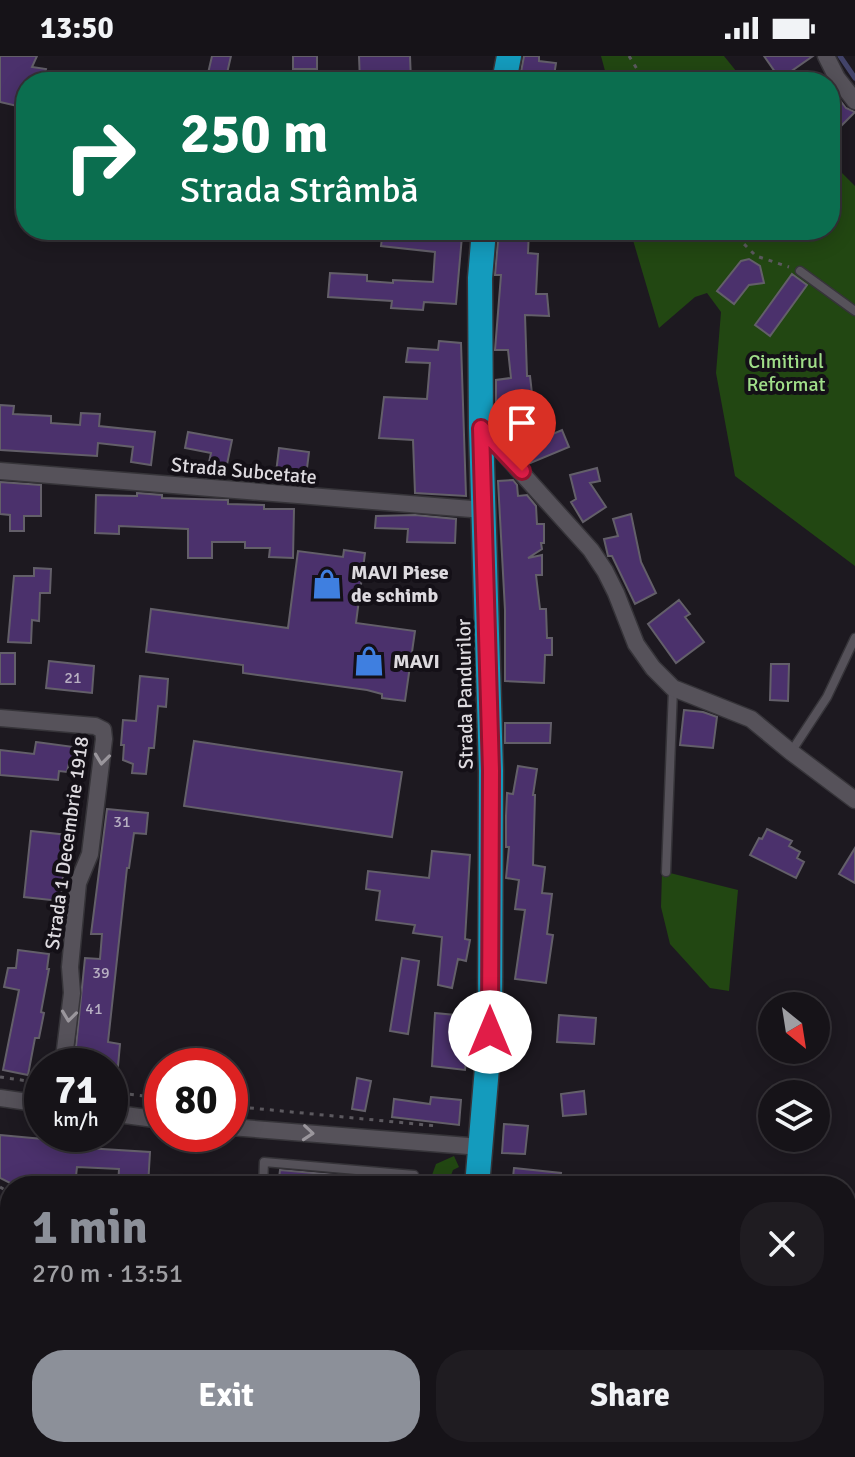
<!DOCTYPE html>
<html lang="en">
<head>
<meta charset="utf-8">
<style>
	:root { --surface:#161318; --page:#1f1c21; --text:#f1f3f6; --muted:#9e9ea2; --line:#353237; --accent:#8c9099 }
	body { margin:0; font-family:Signika,sans-serif; background:var(--page); color:var(--text); height:100vh; display:flex; flex-direction:column; font-size:30px; white-space:nowrap }
	* { box-sizing:border-box; margin:0 }
	p { font-size:26px; color:var(--muted) }
	.icon { flex:none; width:44px; height:44px; fill:none; stroke:currentColor; stroke-width:2; stroke-linecap:round; stroke-linejoin:round }
	.map { position:relative; flex:1; overflow:hidden }
	.details { position:absolute; left:0px; top:1120px; width:856px; height:282px; display:flex; flex-direction:column; background:var(--surface); border-radius:32px 32px 0 0; box-shadow:0 4px 20px #0003,0 0 0 2px var(--line) }
	.details>* { flex:none }
	.hud { position:absolute; left:16px; top:16px; width:824px; height:168px; border-radius:32px; box-shadow:0 4px 20px #0003,0 0 0 2px var(--line); background:#0b6e4f; color:#fff; overflow:hidden }
	.needle { width:52px; rotate:150deg }
	.controls { position:absolute; left:758px; top:936px; display:grid; gap:16px }
	.controls a { display:grid; place-items:center; width:72px; height:72px; border-radius:50%; background:var(--surface); box-shadow:0 4px 20px #0003,0 0 0 2px var(--line); font-size:40px }
	.speed { position:absolute; left:24px; top:992px; display:flex; gap:16px; font-size:40px; font-weight:700; text-align:center }
	.speed>* { display:grid; place-content:center; width:104px; height:104px; border-radius:50%; background:var(--surface); box-shadow:0 4px 20px #0003,0 0 0 2px var(--line); line-height:1 }
	.speed small { font-size:20px; font-weight:400 }
	.speed .limit { border:12px solid #d22; background:#fff; color:#111 }
	.pin { position:absolute; display:grid; place-items:center; width:68px; height:68px; color:#fff; margin:-82px -34px; border-radius:50% 50% 50% 0; rotate:-45deg; box-shadow:0 0 8px #0007 }
	.pin .icon { rotate:45deg }
	.me { position:absolute; width:88px; margin:-44px; rotate:0deg; stroke-linejoin:round; filter:drop-shadow(0 0 6px #0008) }
	.turn { display:flex; align-items:center; gap:28px; height:168px; padding:0 32px; font-size:36px }
	.turn .icon { width:104px; height:104px; stroke-width:2.5 }
	.turn b { display:block; font-size:56px; line-height:68px }
	.round { display:grid; place-items:center; flex:none; width:84px; height:84px; border-radius:32px; background:var(--page) }
	.head { display:flex; align-items:center; justify-content:space-between; height:136px; padding:0 32px }
	h1 { font-size:48px; font-weight:700; line-height:60px; color:var(--accent) }
	.primary-button { display:flex; gap:16px; margin-top:auto; padding:16px 32px }
	.primary-button a { flex:1; height:92px; border-radius:32px; background:var(--accent); color:#fff; font-size:32px; font-weight:700; line-height:92px; text-align:center }
	.primary-button a+a { background:var(--page); color:var(--text) }
	.status { display:flex; justify-content:space-between; align-items:center; height:56px; padding:0 40px; background:var(--surface); direction:ltr }
	.status svg { height:22px; fill:currentColor }
	.map>svg:first-child { display:block }
</style>
</head>
<body>
<div class="status"><b>13:50</b><svg viewBox="0 0 49 12"><path d="M0 12V9h3v3zM5 12V6h3v6zM10 12V3h3v9zM15 12V0h3v12zM26 1h20v11H26zM47 4h2v5h-2z"/></svg></div>
<div class="map">
<svg width="855" height="1401" viewBox="0 0 855 1401">
	<rect width="100%" height="100%" fill="#1d1920"/>
	<path fill="#224712" d="M601 0H724L745 26H608Z
		M830 105 855 130V510L735 420 716 317 721 256 707 237 695 241 659 272 630 174H830Z
		M662 815 738 834 729 935 710 932 670 888 661 851Z
		M454 1100 459 1111 453 1114 447 1130H434L437 1122 432 1119 436 1108Z
		M278 1392H303L311 1401H277Z"/>
	<g fill="none" stroke-linecap="round" stroke-linejoin="round">
		<path stroke="#424369" stroke-width="5" d="M840 0 855 22"/>
	</g>
	<path fill="#4b316c" stroke="#635f69" stroke-width="2" d="M0 0H37L32 11 46 13 43 26H26V52L0 46Z
		M212 0H231L225 26H206Z
		M293 0H317V13H293Z
		M359 0H410L411 25 360 26Z
		M524 0H539V5L556 7 554 20 521 16Z
		M764 0H813L780 23Z
		M830 31 846 52 855 56 830 81Z
		M383 174 462 180 456 248 424 246 423 254 391 252 392 245 328 241 330 217 367 219V225L393 227V224L433 226 435 196 381 190Z
		M499 174H529L528 197 538 198 536 238H547L549 260 525 259 527 320H530L534 355 543 353 548 380 562 374 569 391 528 408 516 378 502 379 496 353V324L511 322 508 294H495L501 219H495Z
		M749 203 760 210 764 227 749 229 734 248 717 235 741 205Z
		M792 218 807 229 770 280 755 269Z
		M439 285 461 287 466 440 415 437 413 384 379 382 384 341 427 343 430 307 406 306 408 292 438 294Z
		M0 349 14 350 13 358 51 360V367L80 369 81 357 100 358 99 370 155 376 151 409 131 406 133 391 98 387 97 400 0 394Z
		M188 376 232 384 225 418 207 416 211 397 185 392Z
		M279 392 309 396 305 428 275 425Z
		M597 412 600 425 590 427 606 451 583 466 571 446 576 443 570 419Z
		M513 424 517 429 518 440 527 439 536 450 537 468H544V487H541L542 493 528 502 542 499V519H536L540 553H546L547 582H552V599H545L544 627 505 625V554L498 425Z
		M0 426 41 429V460H24V475H10V459L0 458Z
		M137 437 162 439V442L228 444V448L264 449V453H294L293 502 269 501 270 492H245V486H212V502H188V473L119 470V478L95 477 96 439 137 440Z
		M631 458 641 506 656 537 635 548 612 500H608L604 483 618 480 613 463Z
		M415 459 456 463 455 487 407 486 408 473 375 472 376 460Z
		M344 494 365 497 356 567 415 575 405 645 382 642V638L367 634 243 617V609L146 596 151 553 288 572 298 495 343 501Z
		M34 512 51 513 50 537H40L39 565 32 564 31 587 8 586 14 520H34Z
		M679 544 690 558 685 561 704 586 676 607 648 568Z
		M0 597H15V628H0Z
		M49 605 94 610 92 637 46 632Z
		M771 608H789L788 645 770 644Z
		M140 620 168 623 166 651 158 650 154 692H149L146 718 132 717 133 708 123 704 124 689H121L123 664 136 665Z
		M684 654 703 656 717 661 713 692 680 689Z
		M505 667H551L550 687H505Z
		M194 685 402 716 392 781 184 750Z
		M36 686 74 691 72 708 69 707 67 716 59 715 58 724 0 719V694L34 698Z
		M518 710 537 713 533 739H535L533 809 545 811 542 837 552 838 547 878 553 879 546 927 515 923 525 854 515 853 519 824 506 822 509 791H506V760L507 737 513 738Z
		M107 753 148 757 146 778 134 777 129 812H127L108 986 120 988 118 1010H74L85 902 100 903 102 878H91Z
		M767 773 792 785 789 790 800 796 797 802 804 806 796 822 750 799 759 782 762 783Z
		M31 775 68 779 60 845 24 841Z
		M855 792V827L839 818Z
		M432 795 470 799 465 883 470 884 466 905 458 903 452 932 438 929 442 881 413 877 415 869 376 864 380 835 366 833 368 815 429 822Z
		M18 894 49 898 47 913H49L41 956 44 957 39 982H35L28 1019 3 1014 19 934 4 931 8 912H16Z
		M402 902 419 905 408 978 390 975Z
		M435 957 466 960 463 994 467 995 465 1014 432 1010Z
		M559 959 596 962 594 988 557 986Z
		M357 1022 371 1025 365 1055 352 1053Z
		M584 1035 586 1058 563 1060 561 1038Z
		M431 1041 461 1044 459 1069 392 1061 394 1043 430 1048Z
		M504 1068 528 1070 525 1098 502 1097Z
		M0 1079 86 1087V1092L150 1096 148 1130H118L119 1113 77 1111 75 1130H16L0 1122Z
		M514 1112 561 1117 559 1130H512Z
		M280 1114 357 1121 356 1130H278Z"/>
	<g fill="none" stroke-linecap="round" stroke-linejoin="round">
		<g stroke="#363439" stroke-width="11">
			<path id="lane" d="M800 215 855 255
				M791 696 827 641 855 582
				M666 816 673 633
				M263 1130 264 1106 414 1119"/>
		</g>
		<g stroke="#363439" stroke-width="19">
			<path id="street" d="M826 0 837 22 855 45
				M481 372 591 494 605 515 616 537 636 588 653 612 673 632 751 663 791 696 855 744
				M0 415 484 454
				M0 662 95 670 103 674 104 683 90 798 78 827 70 911 72 937 63 1010
				M0 1042 42 1048
				M110 1057 162 1064
				M230 1071 481 1091"/>
		</g>
		<g stroke="#363439" stroke-width="25">
			<path id="secondary" d="M0 1181 10 1187"/>
		</g>
		<g stroke="#363439" stroke-width="27">
			<path id="highway" d="M504 26 509 0
				M477 1130 490 976 491 715 481 372 480 222 484 174
				M438 1401 440 1392"/>
		</g>
		<path stroke="#5c595f" stroke-width="3" stroke-dasharray="4 6" stroke-linecap="butt" d="M629 0 645 26
			M730 174 756 200 789 211
			M0 1021 42 1027
			M110 1036 162 1042
			M230 1050 437 1070
			M0 1131 10 1137"/>
		<use href="#lane" stroke="#56525a" stroke-width="8"/>
		<use href="#street" stroke="#56525a" stroke-width="16"/>
		<use href="#secondary" stroke="#56525a" stroke-width="22"/>
		<use href="#highway" stroke="#149bbd" stroke-width="24"/>
	</g>
	<defs><path id="oneway-chevron" d="M-2-3.5L2.5 0L-2 3.5" fill="none" stroke-width="1.6" stroke-linecap="round" stroke-linejoin="round" transform="scale(2)"/></defs>
	<g stroke="#9a969c">
		<use href="#oneway-chevron" transform="translate(102 703) rotate(97)"/>
		<use href="#oneway-chevron" transform="translate(69 960) rotate(97)"/>
		<use href="#oneway-chevron" transform="translate(308 1077) rotate(5)"/>
	</g>
	<g fill="none" stroke-linecap="round" stroke-linejoin="round">
		<g stroke="#92132f" stroke-width="20">
			<path id="route" d="M490 976 491 715 481 372 522 415"/>
		</g>
		<use href="#route" stroke="#e11d48" stroke-width="14"/>
	</g>
	<defs>
		<g id="shop-bare" transform="scale(2.4)"><path d="M-5-2.5h2.3a2.7 3.5 0 0 1 5.4 0H5L5.5 6h-11ZM-1.5-2.5h3a1.5 2.3 0 0 0-3 0Z" fill="#3f7fe0" stroke="#141017" stroke-width="2.5" paint-order="stroke"/></g>
	</defs>
	<g fill-rule="evenodd">
		<use href="#shop-bare" x="327" y="528"/>
		<use href="#shop-bare" x="369" y="605"/>
	</g>
	<g text-anchor="middle" dominant-baseline="central" stroke-width="8" stroke-linejoin="round" paint-order="stroke">
		<g font-size="16" fill="#b8b0c2">
			<text x="73" y="622">21</text>
			<text x="122" y="766">31</text>
			<text x="101" y="917">39</text>
			<text x="94" y="953">41</text>
		</g>
		<g font-size="20" fill="#a0de89" stroke="#141017">
			<text x="786" y="305">Cimitirul<tspan x="786" dy="23">Reformat</tspan></text>
		</g>
		<g font-size="20" fill="#dddadf" stroke="#141017">
			<text transform="translate(244 415) rotate(5)">Strada Subcetate</text>
			<text transform="translate(465 638) rotate(-91)">Strada Pandurilor</text>
			<text transform="translate(67 787) rotate(-82)">Strada 1 Decembrie 1918</text>
		</g>
		<g font-size="20" font-weight="bold" fill="#dddadf" stroke="#141017" text-anchor="start">
			<text x="351" y="516">MAVI Piese<tspan x="351" dy="23">de schimb</tspan></text>
			<text x="393" y="605">MAVI</text>
		</g>
	</g>
</svg>
<div class="controls">
<a><svg class="needle" viewBox="-14 -14 28 28"><path d="M0-13l5 13h-10z" fill="#e53935"/><path d="M0 13l5-13h-10z" fill="#9e9ea2"/></svg></a>
<a><svg class="icon" aria-label="layers" viewBox="0 0 24 24"><path d="M12 4l9 5-9 5-9-5zM3 14l9 5 9-5"/></svg></a>
</div>
<div class="speed"><div>71<small>km/h</small></div><div class="limit">80</div></div>
<div class="pin" style="left:522px;top:415px;background:#d93025"><svg class="icon" aria-label="arrive" viewBox="0 0 24 24"><path d="M6 21V4h12l-3 4 3 4H6"/></svg></div>
<svg class="me" style="left:490px;top:976px" viewBox="-20 -20 40 40"><circle r="19" fill="#fff"/><path d="M0-13L10 11 0 6-10 11z" fill="#e11d48"/></svg>
<div class="hud">
<div class="turn"><svg class="icon" aria-label="right" viewBox="0 0 24 24"><path d="M7 20v-9h11M14 6l5 5-5 5"/></svg><div><b>250 m</b>Strada Strâmbă</div></div>
</div>
<section class="details">
<div class="head"><div><h1>1 min</h1><p>270 m · 13:51</p></div><a class="round"><svg class="icon" aria-label="close" viewBox="0 0 24 24"><path d="M6 6l12 12M18 6L6 18"/></svg></a></div>
<div class="primary-button"><a>Exit</a><a>Share</a></div>
</section>
</div>
</body>
</html>
